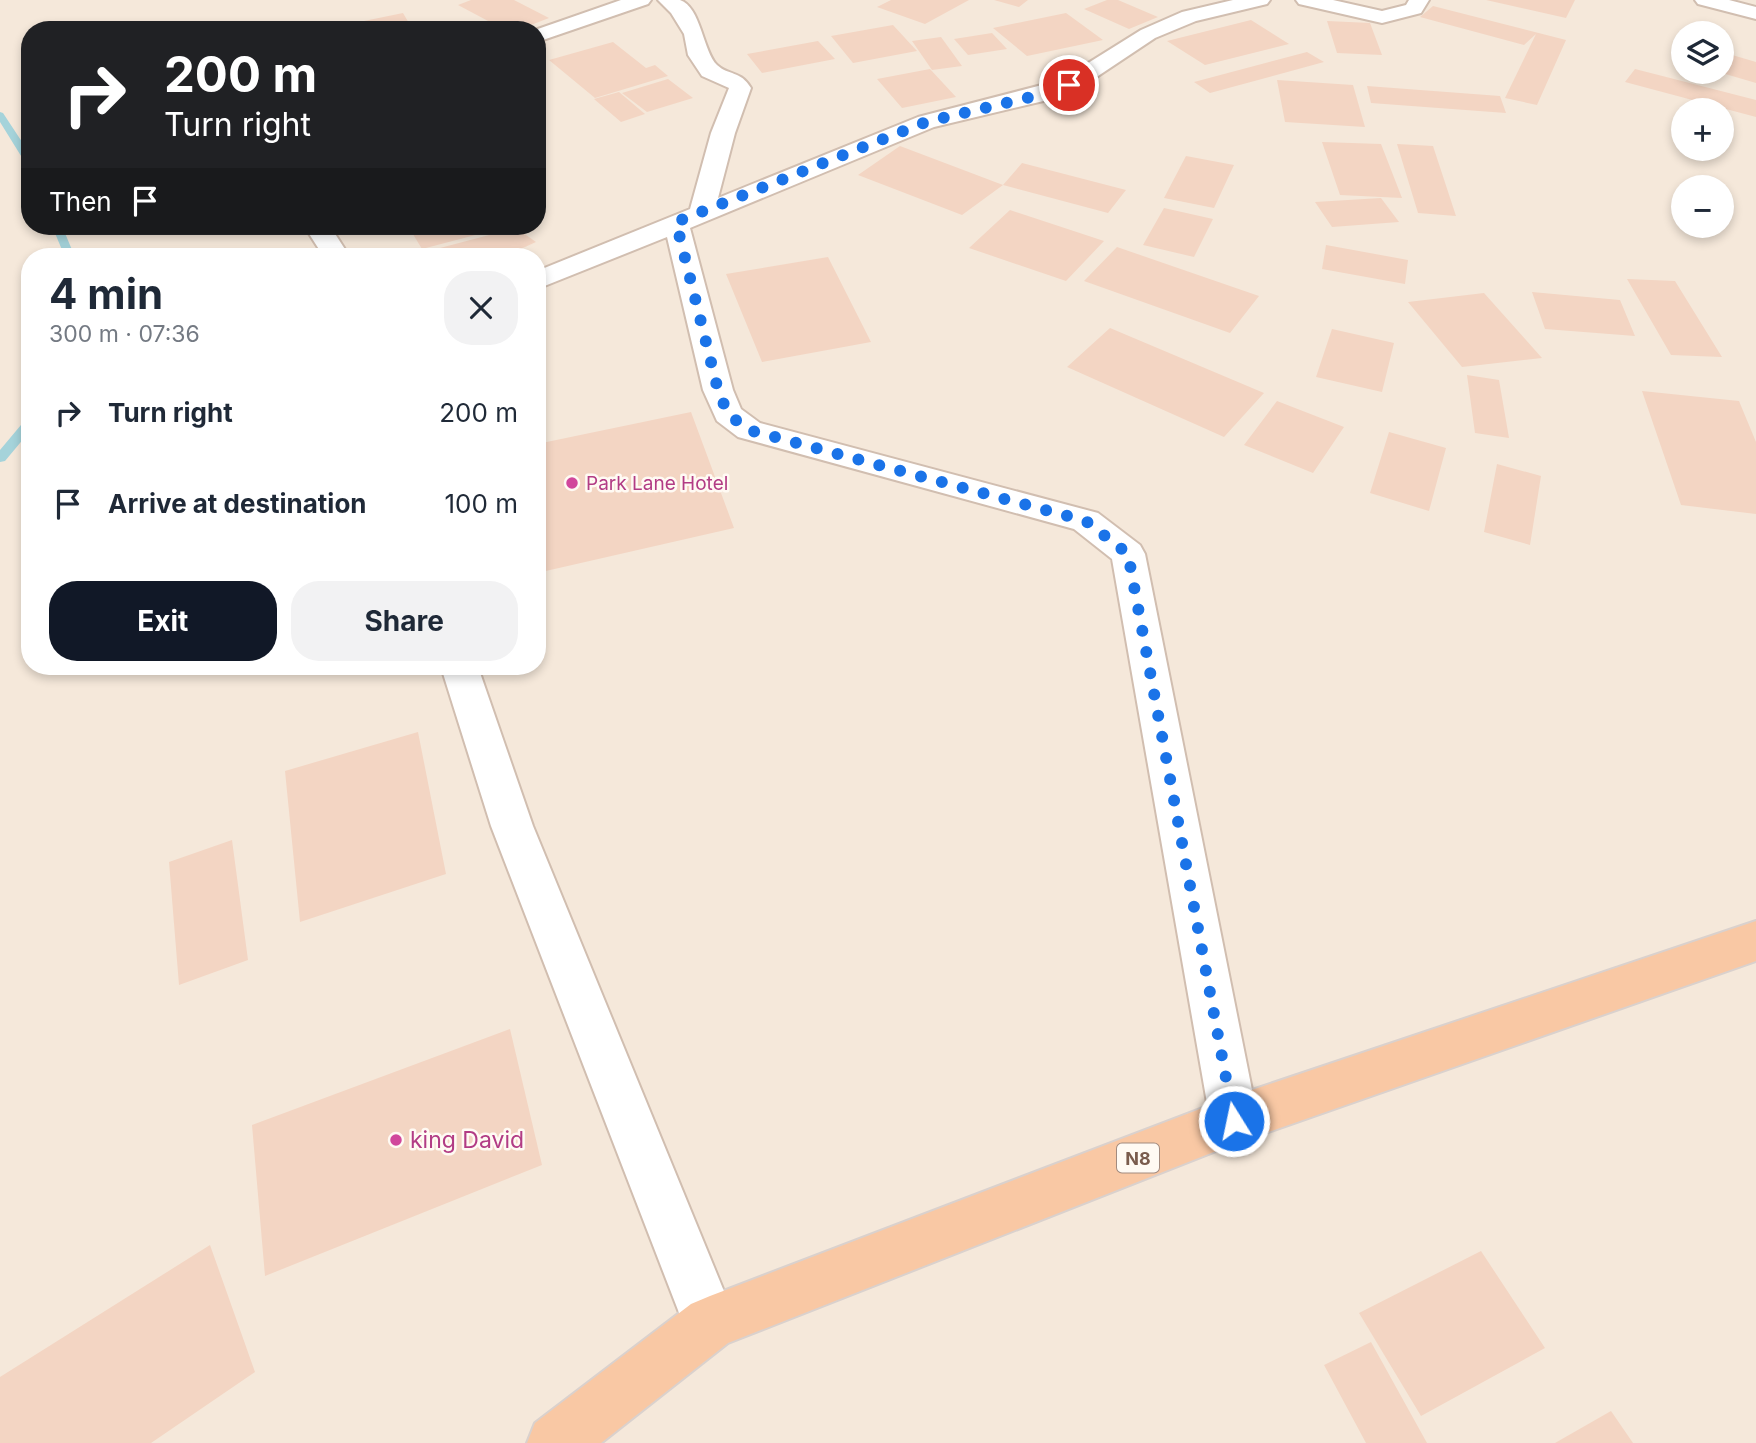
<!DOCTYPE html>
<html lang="en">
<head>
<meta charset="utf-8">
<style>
	:root { --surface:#fff; --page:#f2f2f3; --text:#1f2937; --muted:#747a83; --accent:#111827 }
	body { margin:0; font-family:Inter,sans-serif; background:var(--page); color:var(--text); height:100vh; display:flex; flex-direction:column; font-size:26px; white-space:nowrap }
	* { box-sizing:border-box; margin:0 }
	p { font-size:23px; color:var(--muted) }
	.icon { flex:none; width:38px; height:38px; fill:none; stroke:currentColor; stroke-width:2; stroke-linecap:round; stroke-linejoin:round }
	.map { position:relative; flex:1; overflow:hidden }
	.panel { position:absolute; left:21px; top:248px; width:525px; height:427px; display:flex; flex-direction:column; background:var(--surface); border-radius:28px; box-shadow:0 4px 10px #0003 }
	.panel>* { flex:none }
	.banner { position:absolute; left:21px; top:21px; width:525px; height:214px; border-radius:28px; box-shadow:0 4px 10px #0003; background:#202124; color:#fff; overflow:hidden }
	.tools { position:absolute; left:1671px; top:21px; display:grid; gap:14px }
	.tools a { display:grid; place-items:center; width:63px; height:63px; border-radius:50%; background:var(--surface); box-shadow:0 4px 10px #0003; font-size:35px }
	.pin { position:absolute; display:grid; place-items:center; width:60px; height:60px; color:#fff; margin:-30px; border:4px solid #fff; border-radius:50%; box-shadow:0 2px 7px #0007 }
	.me { position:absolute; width:77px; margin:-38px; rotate:350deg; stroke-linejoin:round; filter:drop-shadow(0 0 5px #0008) }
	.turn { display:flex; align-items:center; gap:24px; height:147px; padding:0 28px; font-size:32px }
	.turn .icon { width:91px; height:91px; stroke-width:2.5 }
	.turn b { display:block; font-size:49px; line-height:60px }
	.then { display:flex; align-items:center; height:66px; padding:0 28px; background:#0003; gap:14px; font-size:26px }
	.round { display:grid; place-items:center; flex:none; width:74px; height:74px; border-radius:28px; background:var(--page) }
	.headline { display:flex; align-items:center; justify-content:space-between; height:119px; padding:0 28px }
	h1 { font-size:42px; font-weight:700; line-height:52px }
	.primary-button { display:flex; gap:14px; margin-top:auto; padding:14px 28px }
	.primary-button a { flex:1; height:80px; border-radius:28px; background:var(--accent); color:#fff; font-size:28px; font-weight:700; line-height:80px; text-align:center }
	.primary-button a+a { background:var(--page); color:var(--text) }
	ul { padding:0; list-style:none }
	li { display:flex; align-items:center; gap:21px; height:91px; padding:0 28px }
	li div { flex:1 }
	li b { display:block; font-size:26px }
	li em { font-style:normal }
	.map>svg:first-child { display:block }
</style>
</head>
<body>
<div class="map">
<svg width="1756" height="1443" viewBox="0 0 1756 1443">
	<rect width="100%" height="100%" fill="#fdf6ec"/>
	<path fill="#f5e8da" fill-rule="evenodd" d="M0 0H1756V1443H0ZM30 30H537V226H30ZM1684 33H1722V72H1684ZM1684 110H1722V149H1684ZM1684 187H1722V226H1684ZM30 257H537V667H30Z"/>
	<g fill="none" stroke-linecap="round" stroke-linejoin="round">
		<path fill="#a5d3da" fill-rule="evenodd" d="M0 112 3 113 30 154V165L26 164 0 122Z
			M52 226H62L75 257H65Z
			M30 418V431L5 461 0 462V450L26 419Z"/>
	</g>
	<path fill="#f3d5c3" d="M471 0H514L549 18 518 30H505L458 5Z
		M891 0H969L925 24 877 7Z
		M994 0H1028L1019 7Z
		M1107 0H1118L1158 17 1129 29 1084 9Z
		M1486 0H1575L1566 18Z
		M1433 6 1566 40 1537 105 1505 98 1536 34 1524 45 1420 17Z
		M403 13 413 30H369L364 21Z
		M1066 13 1103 40 1027 56 993 28Z
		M1251 20 1289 44 1205 65 1167 41Z
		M1327 21 1370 23 1382 55 1337 53Z
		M893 25 917 51 853 63 831 36Z
		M992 33 1007 49 968 55 954 39Z
		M941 37 962 66 932 70 912 41Z
		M818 41 835 59 762 73 747 54Z
		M613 42 646 68 655 65 668 76 595 98 549 60Z
		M1307 52 1324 62 1210 93 1194 82Z
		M1722 52 1756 62V83L1722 73Z
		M930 69 956 97 902 108 877 79Z
		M1635 69 1756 100V117L1625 82Z
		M668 79 693 98 647 112 622 93Z
		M1277 80 1353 85 1365 127 1285 122Z
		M1367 86 1500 96 1506 113 1371 103Z
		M619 92 645 114 621 122 594 99Z
		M1322 142 1381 144 1402 198 1340 195Z
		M1397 144 1433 146 1456 216 1418 213Z
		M900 146 1003 185 962 215 858 175Z
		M1186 156 1234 165 1214 208 1164 198Z
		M1022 163 1126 190 1108 213 1003 185Z
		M1381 198 1399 222 1332 227 1315 202Z
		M1164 208 1213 219 1194 257 1143 245Z
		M1010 210 1104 241 1066 281 969 248Z
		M408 226H506V227L422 249Z
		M516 228 536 242 503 257H406Z
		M1326 245 1408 260 1405 284 1322 269Z
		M1117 247 1259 296 1230 333 1084 281Z
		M828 257 871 342 762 362 726 274Z
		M1627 279 1675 281 1722 357 1671 355Z
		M1532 292 1620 300 1635 336 1545 329Z
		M1484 293 1542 358 1462 367 1408 302Z
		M1110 328 1264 393 1224 437 1067 367Z
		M1332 329 1394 343 1382 392 1316 377Z
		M1467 375 1499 380 1509 438 1475 433Z
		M1642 391 1739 401 1756 442V514L1681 505Z
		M1277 401 1344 427 1313 473 1244 445Z
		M691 412 734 528 537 573V444Z
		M1389 432 1446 448 1429 511 1370 493Z
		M1497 464 1541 476 1530 545 1484 532Z
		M418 732 446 874 300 922 285 771Z
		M232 840 248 960 179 985 169 862Z
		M510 1029 542 1165 265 1276 252 1125Z
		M210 1245 255 1372 151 1443H0V1377Z
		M1481 1251 1545 1348 1421 1416 1359 1313Z
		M1371 1342 1427 1443H1366L1324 1365Z
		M1611 1411 1633 1443H1555Z"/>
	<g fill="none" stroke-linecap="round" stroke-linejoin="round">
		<g stroke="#d1beb0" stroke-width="4">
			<path id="minor" d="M621 0H651L648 4 537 42 535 30Z
				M658 0C664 0 674 0 680 0 701 7 703 52 717 65 729 76 740 70 751 88L735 133 718 198 918 117 1061 80 1141 30 1182 12 1233 0H1270L1267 4 1196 21 1155 38 1077 90 1052 99 934 127 690 228 733 390 741 409 760 423 1098 513 1140 545 1145 554 1258 1120 1251 1137 1234 1144 1217 1137 1210 1120 1112 559 1074 529 738 437 717 421 703 390 667 237 537 289V271L690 209 711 133 729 88 702 76 688 55 684 34 671 13Z
				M1296 0H1333L1382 11 1406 5 1409 0H1429L1421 13 1382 23 1299 4Z
				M1695 0H1729L1756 7V19L1698 4Z
				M304 226H330L350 257H324Z
				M441 667H478L533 826 737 1323 729 1342 710 1350 691 1342 683 1323 491 826Z"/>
		</g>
		<g stroke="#dad1cd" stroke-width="4">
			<path id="trunk" d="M1756 921V961L1234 1144 728 1343 601 1443H527L535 1423 691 1304 710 1296 1234 1096Z"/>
		</g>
		<use href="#minor" fill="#fff" fill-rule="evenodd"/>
		<use href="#trunk" fill="#f9c8a4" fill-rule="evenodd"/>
	</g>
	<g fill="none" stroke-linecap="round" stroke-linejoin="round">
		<path stroke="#1a73e8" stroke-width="12" stroke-dasharray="0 21.6" d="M1069 85 1044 94 926 122 676 222 718 390 728 414 749 430 1086 521 1128 554 1234 1121"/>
	</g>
	<g fill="#d1479c" stroke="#fffaf3" stroke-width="2.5">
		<circle cx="572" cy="483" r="7"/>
		<circle cx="396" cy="1140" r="7"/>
	</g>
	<g text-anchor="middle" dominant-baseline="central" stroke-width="5" stroke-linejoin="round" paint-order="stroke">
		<rect fill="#fffaf3" stroke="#a28b7f" stroke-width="2" x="1117" y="1143.5" width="42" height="29" rx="5"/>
		<g font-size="18" font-weight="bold" fill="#7a5c4d">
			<text x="1138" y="1158">N8</text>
		</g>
		<g font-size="19" fill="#b23c85" stroke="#fffaf3" text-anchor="start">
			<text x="586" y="483">Park Lane Hotel</text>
		</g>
		<g font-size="23" fill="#b23c85" stroke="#fffaf3" text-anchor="start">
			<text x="410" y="1140">king David</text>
		</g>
	</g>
</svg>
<div class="tools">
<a><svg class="icon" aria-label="layers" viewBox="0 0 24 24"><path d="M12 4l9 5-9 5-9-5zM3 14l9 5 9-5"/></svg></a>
<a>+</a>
<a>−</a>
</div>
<div class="pin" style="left:1069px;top:85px;background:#d93025"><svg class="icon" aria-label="arrive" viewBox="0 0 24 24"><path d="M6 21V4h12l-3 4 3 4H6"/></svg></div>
<svg class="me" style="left:1234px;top:1121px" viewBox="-20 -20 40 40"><circle r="17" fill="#1a73e8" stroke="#fff" stroke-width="3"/><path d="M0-11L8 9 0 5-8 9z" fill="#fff"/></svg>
<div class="banner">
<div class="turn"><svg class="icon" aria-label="right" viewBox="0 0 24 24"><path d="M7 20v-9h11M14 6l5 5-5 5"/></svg><div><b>200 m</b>Turn right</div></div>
<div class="then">Then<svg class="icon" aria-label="arrive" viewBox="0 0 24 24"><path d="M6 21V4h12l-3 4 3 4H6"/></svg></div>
</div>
<section class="panel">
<div class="headline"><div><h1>4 min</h1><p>300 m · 07:36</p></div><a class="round"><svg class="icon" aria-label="close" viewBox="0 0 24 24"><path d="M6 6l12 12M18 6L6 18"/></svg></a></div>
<ul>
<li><svg class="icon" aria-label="right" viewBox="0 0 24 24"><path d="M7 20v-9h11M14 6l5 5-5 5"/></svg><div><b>Turn right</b></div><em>200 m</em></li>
<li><svg class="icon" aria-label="arrive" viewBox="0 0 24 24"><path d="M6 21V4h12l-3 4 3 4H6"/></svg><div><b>Arrive at destination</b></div><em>100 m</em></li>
</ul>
<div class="primary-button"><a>Exit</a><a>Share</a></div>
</section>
</div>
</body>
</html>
